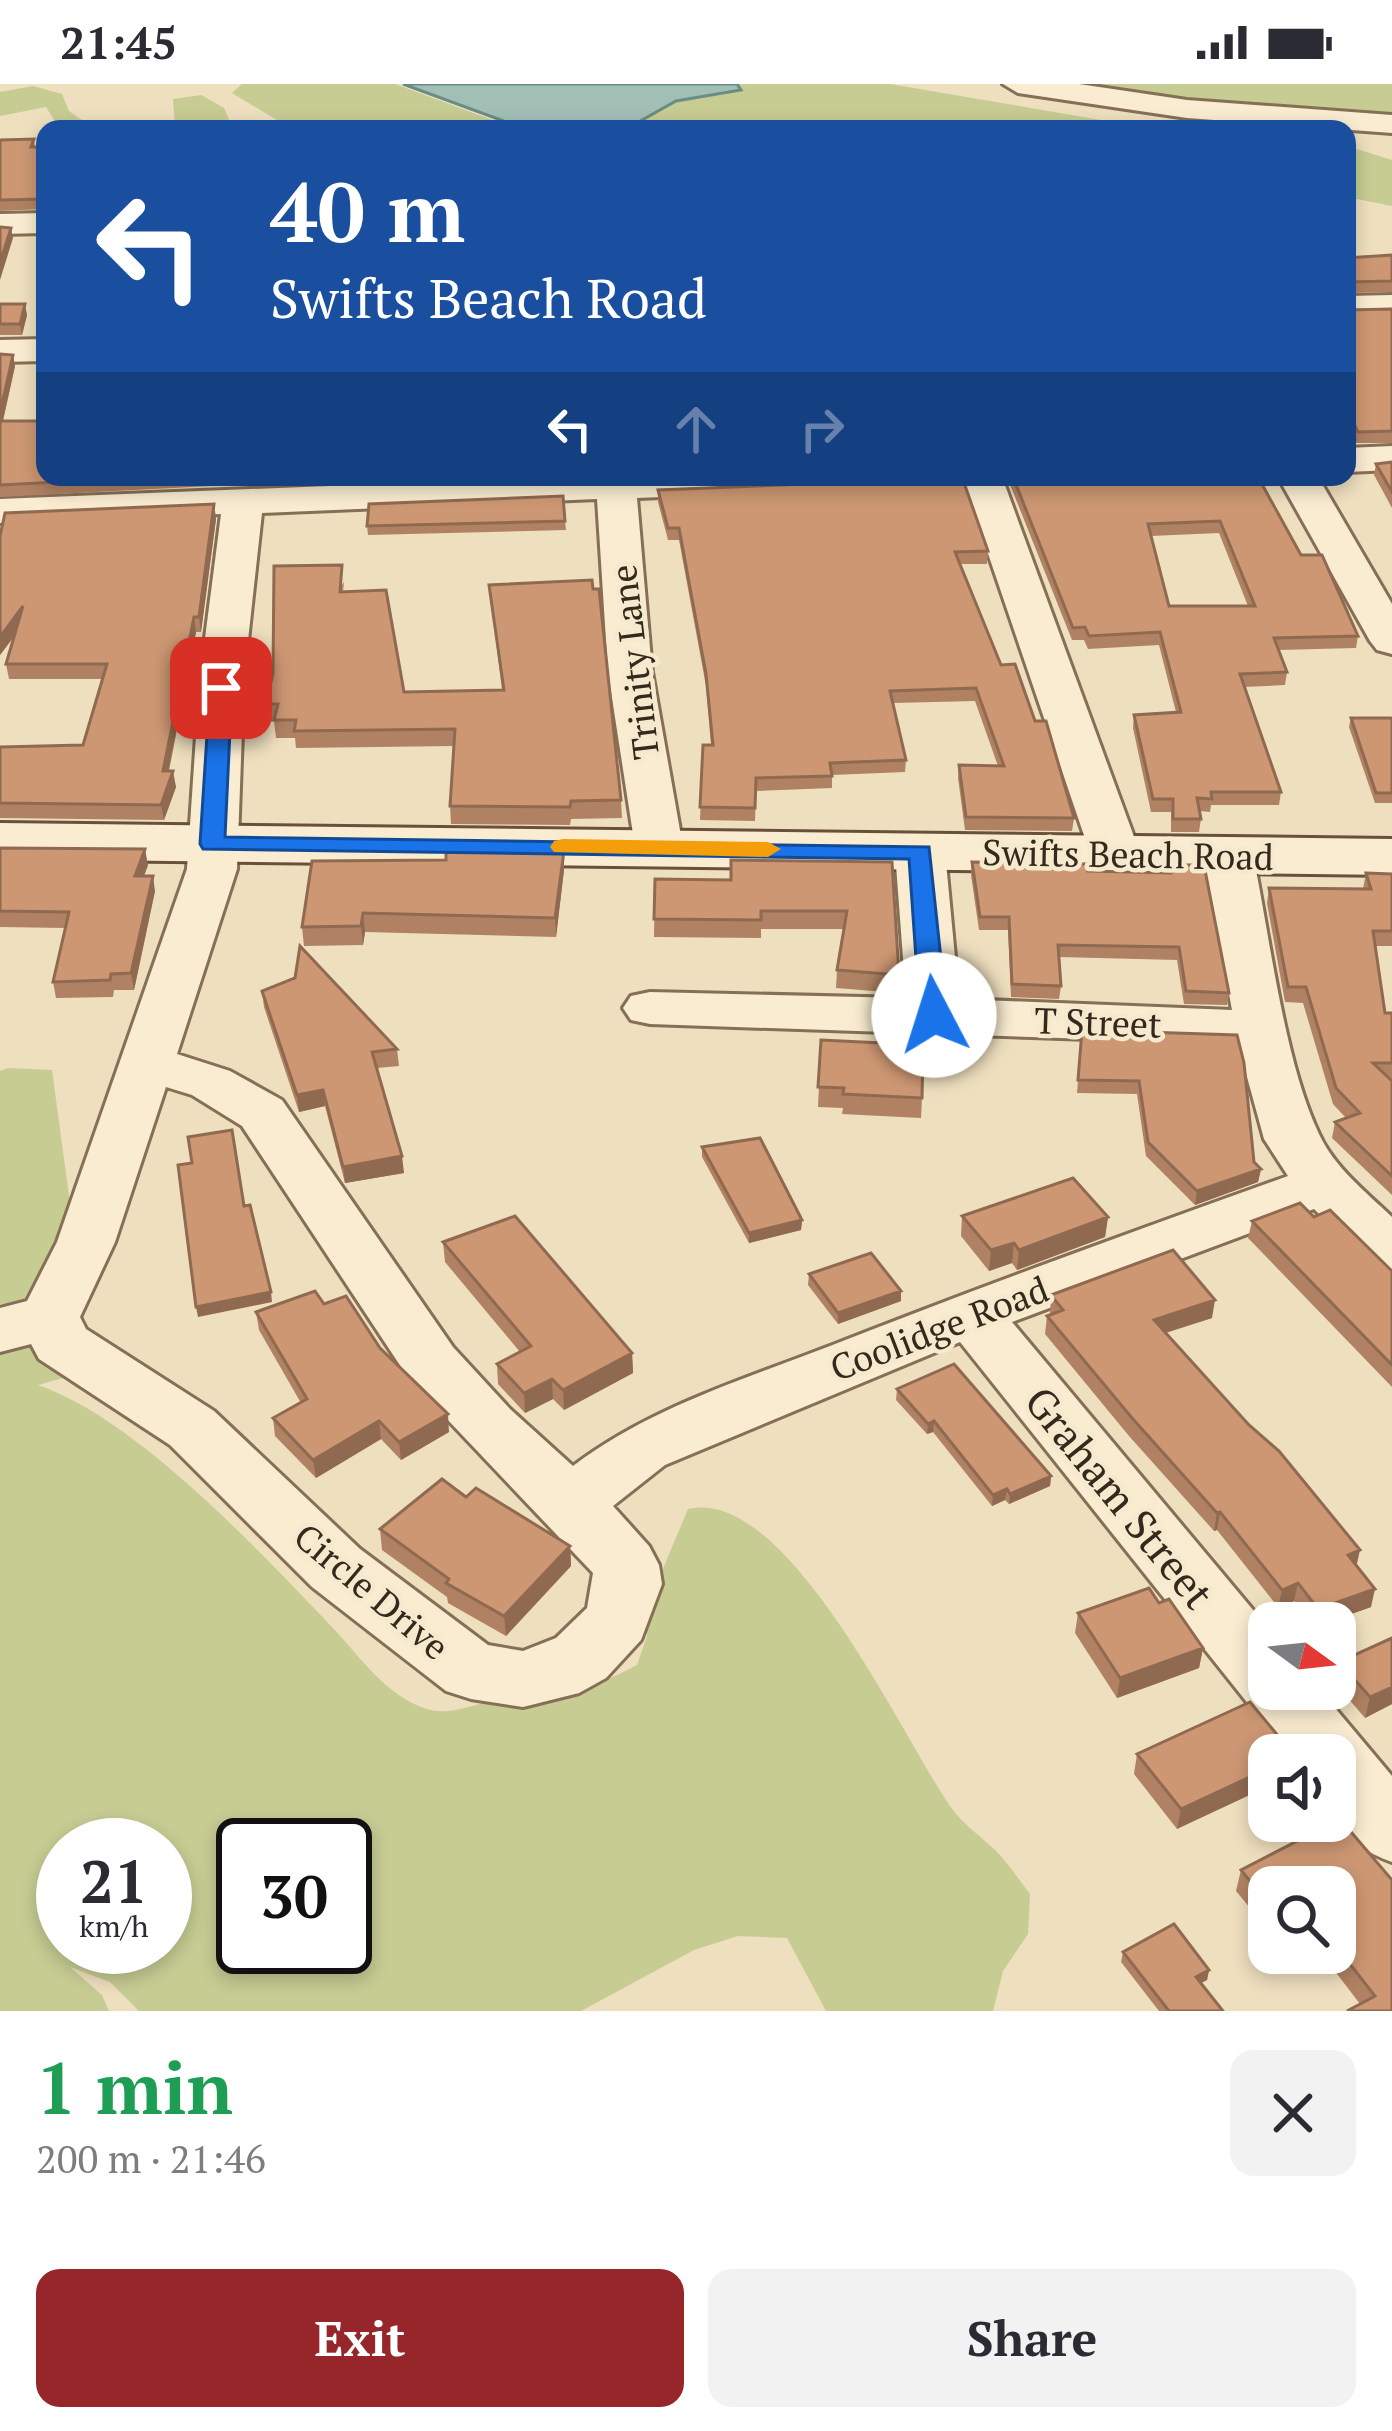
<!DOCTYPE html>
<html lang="en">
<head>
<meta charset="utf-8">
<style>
	:root { --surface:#fff; --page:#f2f2f3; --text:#2b2b33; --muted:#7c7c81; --accent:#962629 }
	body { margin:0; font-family:"PT Serif",serif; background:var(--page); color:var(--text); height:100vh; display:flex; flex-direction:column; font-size:45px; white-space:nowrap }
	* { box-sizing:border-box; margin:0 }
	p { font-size:39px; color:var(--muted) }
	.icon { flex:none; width:66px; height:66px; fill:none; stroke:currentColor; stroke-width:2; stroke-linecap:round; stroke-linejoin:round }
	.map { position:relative; height:1927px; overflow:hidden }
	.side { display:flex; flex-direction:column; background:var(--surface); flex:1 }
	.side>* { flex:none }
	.banner { position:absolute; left:36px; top:36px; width:1320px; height:366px; border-radius:24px; box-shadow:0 6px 18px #0003; background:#1a4fa0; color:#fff; overflow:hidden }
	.needle { width:78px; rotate:105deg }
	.tools { position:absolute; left:1248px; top:1518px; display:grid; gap:24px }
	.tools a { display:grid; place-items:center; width:108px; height:108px; border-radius:24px; background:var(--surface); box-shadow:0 6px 18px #0003; font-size:60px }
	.speed { position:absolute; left:36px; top:1734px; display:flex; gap:24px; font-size:60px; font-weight:700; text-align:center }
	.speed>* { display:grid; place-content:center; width:156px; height:156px; border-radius:50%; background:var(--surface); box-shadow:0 6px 18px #0003; line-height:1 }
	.speed small { font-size:30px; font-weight:400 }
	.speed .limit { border:6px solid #111; border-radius:18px; background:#fff; color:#111 }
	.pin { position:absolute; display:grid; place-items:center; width:102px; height:102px; color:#fff; margin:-51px; border-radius:24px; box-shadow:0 6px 18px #0006 }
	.me { position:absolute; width:132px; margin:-66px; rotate:355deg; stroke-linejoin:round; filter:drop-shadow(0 0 9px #0008) }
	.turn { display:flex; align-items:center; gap:42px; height:252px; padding:0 36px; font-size:54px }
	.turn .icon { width:156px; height:156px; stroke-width:2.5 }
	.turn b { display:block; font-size:84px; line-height:102px }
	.lanes { display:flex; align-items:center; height:114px; padding:0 36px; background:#0003; justify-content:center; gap:60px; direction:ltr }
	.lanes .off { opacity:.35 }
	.round { display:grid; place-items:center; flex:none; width:126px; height:126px; border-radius:24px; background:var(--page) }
	.overview { display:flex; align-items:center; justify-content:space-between; height:204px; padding:0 36px }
	h1 { font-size:72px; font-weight:600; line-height:90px; color:#1e9e55 }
	.primary-button { display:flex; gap:24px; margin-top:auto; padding:24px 36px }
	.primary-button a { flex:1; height:138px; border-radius:24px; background:var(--accent); color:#fff; font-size:48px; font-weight:600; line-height:138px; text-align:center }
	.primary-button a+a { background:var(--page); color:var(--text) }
	.status { display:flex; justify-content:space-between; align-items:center; height:84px; padding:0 60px; background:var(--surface); direction:ltr }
	.status svg { height:33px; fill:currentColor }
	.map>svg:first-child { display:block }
</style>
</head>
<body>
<div class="status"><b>21:45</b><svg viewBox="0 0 49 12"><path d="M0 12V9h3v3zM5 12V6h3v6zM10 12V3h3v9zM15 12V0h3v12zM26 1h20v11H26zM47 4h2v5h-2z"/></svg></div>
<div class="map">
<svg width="1392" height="1927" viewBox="0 0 1392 1927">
	<rect width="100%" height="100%" fill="#eedfbe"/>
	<path fill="#c6cc92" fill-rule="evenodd" d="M242 0H395L517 45H292L232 9Z
		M403 0H890L1154 45H525Z
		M1051 0H1392V47Z
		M33 2 62 10 69 27 95 45H60L46 23 0 32V8Z
		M201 11 224 24 229 35 215 45H175L173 15Z
		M1347 62 1392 76V122L1347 113Z
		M8 984 52 986 72 1134 49 1279 63 1294 38 1301C138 1336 257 1465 331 1542 360 1572 385 1612 427 1625 453 1632 472 1620 497 1616 554 1606 584 1610 637 1581L647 1552V1523L688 1425C787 1401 903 1654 950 1722 963 1741 980 1751 996 1767 1008 1779 1019 1796 1030 1810L1028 1850 1003 1887 993 1927H826L787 1854 738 1852 694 1866 581 1927H139L110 1898 70 1883 102 1911 109 1927H0V987ZM63 1761H165V1863H63ZM243 1761H345V1863H243Z"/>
	<path fill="#a2bfb6" stroke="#698d83" stroke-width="3" d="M403 0H737L741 6 676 17 626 45H525Z"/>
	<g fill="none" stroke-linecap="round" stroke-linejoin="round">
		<g stroke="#866f57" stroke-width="6">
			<path id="street" d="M1003 0H1079L1187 16 1392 31V49L1187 34 1018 9Z
				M45 129V149L0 150V130Z
				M1392 211V233L1347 234V212Z
				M45 255V277L0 278V256Z
				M1392 362V386L1347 388V364Z
				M552 393H872L866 401 852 405 637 414 652 588 683 763 676 773 659 778 642 773 635 763 608 588 597 415 262 429 244 593 237 785 177 970 230 987 282 1016 453 1263 510 1325 573 1382C649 1324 742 1296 830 1262 982 1202 1135 1147 1288 1092L1264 1055 1238 960 650 940 631 936 623 924 631 912 650 908 906 914 895 768 903 758 920 753 937 758 945 768 959 915 1232 926 1203 771 1211 761 1228 756 1245 761 1253 771C1270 853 1284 977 1319 1050 1334 1083 1366 1108 1392 1133V1187L1371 1181 1314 1125 1012 1238 1269 1545V1605H1319L1392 1692V1778C1332 1756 1335 1726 1335 1671H1289L960 1258 665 1381 613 1422 649 1462 659 1481 662 1500 641 1556 606 1594 579 1609 523 1623 471 1615 446 1607 312 1503 170 1361 39 1275 31 1260 0 1268V1224L27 1217 57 1158 187 785 200 593 221 430 0 439V415ZM166 1003 192 1011 242 1042 409 1295 593 1489 587 1524 556 1554 523 1567 488 1561 360 1465 214 1327 86 1245 80 1233 115 1158Z
				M962 393H1002L1140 769 1132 779 1115 784 1098 779 1090 769Z
				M1278 393H1318L1392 520V570L1377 566 1370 557Z"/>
		</g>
		<g stroke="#68503a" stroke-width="6">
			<path id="secondary" d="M0 739 1392 755V791L0 775Z"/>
		</g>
		<use href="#street" fill="#f9ecd1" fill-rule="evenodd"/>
		<use href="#secondary" fill="#f9ecd1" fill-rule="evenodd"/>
	</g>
	<path fill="#b08263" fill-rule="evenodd" d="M34 55 35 63H45V125L0 127V56Z
		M1392 171V208L1347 209V174Z
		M0 220 27 231 22 251H0Z
		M1392 225V359H1356L1353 353H1347V226Z
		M0 270 15 282 3 337 45 393H231L230 401 0 413Z
		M1392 378V424L1374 391 1376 380Z
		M279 393H444L280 399Z
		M1007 393H1258L1301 471 1358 552 1356 564 1279 566 1287 588 1285 601 1244 603 1281 708 1279 721H1211L1210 728 1199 727 1201 735 1199 748H1171V728H1151L1133 644 1134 631 1176 628 1159 561 1088 565 1084 556H1072ZM1219 449 1248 522H1169L1151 452Z
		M853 398 988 467 987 480H960L1001 581 1035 637 1074 734 1072 747 965 746 958 694 959 681 998 682 975 617 893 619 906 676 905 688 832 691V704L756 707 755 737 700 736 703 661H711L706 602 679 456H668L658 418V406Z
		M214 420 216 435 201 548H196L169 687 176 703 164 736 0 734V663L83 661 102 595H9L6 580 14 552 0 571V452Z
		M565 437 566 446 368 451 367 442Z
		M344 498 343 508 404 608 502 606 489 501 621 716 622 734 571 735 570 741 451 740 450 722 454 662 296 664 295 654H276L274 637 268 638 266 620Z
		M1351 634H1392V719H1375L1349 643Z
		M0 764 148 781 144 792 155 807 134 906H114L113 913 56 914 53 898 65 844 0 843Z
		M892 778 899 891 898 909 836 904 837 886 844 845H761V854L654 853 655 795 731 796Z
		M972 778 1088 787 1170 789 1229 909 1227 921 1184 920 1177 876 1059 873 1061 902 1059 915 1011 913 1008 846H979L971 791Z
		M564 786 556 853 365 848 363 861 304 862 302 843Z
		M1366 789 1392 790V862H1375L1385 929H1392V995H1390L1392 997V1111L1332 1054 1335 1038 1346 1034 1333 1020 1303 919 1285 918 1267 819 1269 804 1363 805Z
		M262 907 397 965 399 982 377 984 404 1089 345 1099 325 1022 299 1028 264 923Z
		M1082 946 1254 1078 1261 1085 1258 1098 1195 1121 1146 1072 1137 1010 1077 1009Z
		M821 956 903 967 922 1014 921 1034 842 1030 843 1024 818 1023Z
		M702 1063 802 1136 801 1146 749 1159 702 1073Z
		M962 1132 1108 1133 1105 1153 1017 1186 1012 1179 989 1187 961 1152Z
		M1314 1133 1392 1187V1303L1248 1154 1252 1137Z
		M443 1158 632 1269 633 1289 564 1326 553 1315 525 1329 498 1300 497 1280 520 1268 445 1178Z
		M809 1190 901 1217 838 1240 808 1201Z
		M1051 1211 1212 1234 1166 1249 1357 1481 1371 1523 1326 1539H1311L1294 1517 1278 1523 1217 1446 1214 1447 1129 1352 1045 1250 1047 1232 1050 1231Z
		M324 1220 380 1264 449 1348 401 1376 381 1355 316 1394 275 1352 273 1334 301 1319 259 1246 256 1228Z
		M897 1305 1051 1392 1050 1402 1009 1420 1005 1416 992 1422 933 1348 927 1350 896 1316Z
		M466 1413 570 1462 571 1482 506 1552 448 1519 447 1513 382 1466 380 1445Z
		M1078 1529 1203 1564 1199 1584 1117 1614 1075 1549Z
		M1392 1554V1620L1365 1634 1335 1599 1339 1578Z
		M1137 1670 1294 1671 1177 1745 1134 1690Z
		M1241 1786 1392 1796V1927L1360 1920 1321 1869H1335V1803H1269V1847L1236 1807Z
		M1123 1868 1209 1886 1207 1896 1201 1899 1223 1927H1159L1121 1878Z"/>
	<path fill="#906a50" d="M11 144 13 154 0 196V179Z
		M25 220 27 231 22 251 20 240Z
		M13 271 15 282 0 349V329Z
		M214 420 216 435 201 548 199 533Z
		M23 522 26 537 0 571V553Z
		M194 533 196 548 165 703 163 687Z
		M173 687 176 703 164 736 161 721Z
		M145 765 148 781 138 808 135 792Z
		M564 767V786L556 853 555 834Z
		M153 792 155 807 134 906 131 889Z
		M363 829 365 848 363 861 361 842Z
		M323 1006 325 1022 299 1028 297 1011Z
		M402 1072 404 1089 345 1099 343 1083Z
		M1261 1085 1258 1098 1195 1121 1197 1107Z
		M1108 1133 1105 1153 1017 1186 1019 1166Z
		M802 1136 801 1146 749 1159V1149Z
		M1014 1159 1012 1179 989 1187 991 1166Z
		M901 1207V1217L838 1240V1229Z
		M271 1208 272 1218 198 1233 196 1223Z
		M1215 1216 1212 1234 1151 1253 1154 1236Z
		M632 1269 633 1289 564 1326 563 1306Z
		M552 1295 553 1315 525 1329 524 1309Z
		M448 1330 449 1348 401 1376 399 1358Z
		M379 1337 381 1355 316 1394 313 1376Z
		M934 1337 933 1348 927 1350 928 1340Z
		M1051 1392 1050 1402 1009 1420 1010 1410Z
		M1007 1405 1005 1416 992 1422 993 1411Z
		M1220 1428 1217 1446 1214 1447 1217 1429Z
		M570 1462 571 1482 506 1552 504 1532Z
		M1360 1466 1356 1484 1348 1471Z
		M1298 1499 1294 1517 1278 1523 1282 1506Z
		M1375 1505 1371 1523 1326 1539H1315L1318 1525Z
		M1203 1564 1199 1584 1117 1614 1120 1594Z
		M1392 1603V1620L1365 1634 1370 1613Z
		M1269 1684V1702L1177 1745 1181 1725Z
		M1209 1886 1207 1896 1193 1903 1196 1893Z"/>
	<path fill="#cd9773" stroke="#906a50" stroke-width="3" fill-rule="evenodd" d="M34 55 31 63H45V115L0 116V56Z
		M0 143 11 144 0 179Z
		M1392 171V197L1347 198V174Z
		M0 220H25L20 240H0Z
		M1392 225V347L1358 348 1355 342H1347V226Z
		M0 270 13 271 0 329Z
		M0 337H45V393H157L0 401Z
		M1392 378V408L1376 380Z
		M867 393H962L988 467 955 468 1001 581 1015 580 1035 637H1046L1074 734 966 733 959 681 1004 682 976 604 890 607 906 676 830 679 832 692 756 694 755 724 700 723 703 661H713L706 590 679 444H668L658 406 853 398Z
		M1013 393H1258L1301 471H1322L1358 552 1274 554 1287 588 1240 590 1281 708H1211L1212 715 1197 714 1201 735H1173V715H1153L1134 631 1181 628 1160 548 1089 552 1085 543 1073 544ZM1220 437 1255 522H1169L1148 440Z
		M563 412 565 437 367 442 369 420Z
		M214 420 199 533H194L163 687H173L161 721 0 719V663L83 661 107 580H6L23 522 0 553V452L5 429Z
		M342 481 340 508 386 506 404 608 504 606 489 501 592 496 593 505H599L621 716 571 717 570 723 450 722 455 645 294 647 296 636H274L278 620H266L273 589 274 482Z
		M1351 634H1392V709H1376Z
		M0 764 145 765 135 792H153L131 889 111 890 110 896 53 898 69 828 0 827Z
		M446 766 564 767 555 834 363 829 361 842 302 843 312 777 446 776Z
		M731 776 892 778 899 891 837 886 847 827H761V836L654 835 655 795 731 796Z
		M972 778 1086 780 1088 787 1171 789V781H1204L1229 909 1186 907 1179 863 1058 861 1061 902 1012 900 1009 833H980Z
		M1366 789 1392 790V847H1373L1385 929H1392V979H1373L1392 997V1092L1335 1038 1360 1029 1336 1004 1306 903H1288L1269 804 1371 805Z
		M300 862 397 965 372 968 402 1072 343 1083 323 1006 297 1011 262 907 295 894Z
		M1082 946 1237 951 1244 979 1254 1078 1261 1085 1197 1107 1148 1058 1139 997 1078 996Z
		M821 956 902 960 903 967 923 968 922 1014 843 1010 844 1004 818 1003Z
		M232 1046 244 1122 250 1121 271 1208 196 1223 178 1081 192 1079 188 1053Z
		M760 1054 802 1136 749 1149 702 1063Z
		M1073 1094 1108 1133 1019 1166 1014 1159 991 1166 962 1132Z
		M1300 1119 1314 1133 1330 1126 1392 1187V1281L1252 1137Z
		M515 1132 632 1269 563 1306 552 1295 524 1309 497 1280 531 1262 443 1158Z
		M1173 1166 1215 1216 1154 1236 1249 1341 1279 1367 1360 1466 1348 1471 1375 1505 1318 1525 1298 1499 1282 1506 1220 1428 1217 1429 1132 1334 1047 1232 1063 1226 1051 1211Z
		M871 1169 901 1207 838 1229 809 1190Z
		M315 1207 324 1220 346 1212 380 1264 448 1330 399 1358 379 1337 313 1376 273 1334 307 1315 256 1228Z
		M954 1280 1051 1392 1010 1410 1007 1405 993 1411 934 1337 928 1340 897 1305Z
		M442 1395 466 1413 476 1404 570 1462 504 1532 446 1499 449 1495 380 1445Z
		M1149 1504 1159 1519 1169 1515 1203 1564 1120 1594 1078 1529Z
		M1392 1554V1603L1370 1613 1339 1578Z
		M1250 1618 1294 1671H1269V1684L1181 1725 1137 1670Z
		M1340 1735 1392 1796V1927H1347L1375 1912 1335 1861V1803H1269V1821L1241 1786Z
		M1174 1840 1209 1886 1196 1893 1223 1927H1169L1123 1868Z"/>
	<path fill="#1a73e8" stroke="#114b97" stroke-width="3" d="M221 597 232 604 225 753 929 763 947 931 934 939 920 931 909 775 203 765 200 760 210 604Z"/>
	<path fill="#f59e0b" d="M563 755 768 758 781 765 768 773 554 768 550 763 554 757Z"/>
	<g text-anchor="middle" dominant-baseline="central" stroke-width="9" stroke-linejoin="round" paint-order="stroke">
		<g font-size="36" fill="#35281c" stroke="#f5e9ce">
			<text transform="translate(634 578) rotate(-97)">Trinity Lane</text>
			<text transform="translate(1128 770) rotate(1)">Swifts Beach Road</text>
			<text transform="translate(1098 938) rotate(2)">T Street</text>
			<text transform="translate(939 1244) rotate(-21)">Coolidge Road</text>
			<text transform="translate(372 1507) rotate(40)">Circle Drive</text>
		</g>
		<g font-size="42" fill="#35281c" stroke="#f5e9ce">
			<text transform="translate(1120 1413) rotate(51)">Graham Street</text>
		</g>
	</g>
</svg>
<div class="tools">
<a><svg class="needle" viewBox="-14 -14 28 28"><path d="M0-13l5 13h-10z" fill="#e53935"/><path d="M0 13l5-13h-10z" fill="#7c7c81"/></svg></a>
<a><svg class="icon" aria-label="sound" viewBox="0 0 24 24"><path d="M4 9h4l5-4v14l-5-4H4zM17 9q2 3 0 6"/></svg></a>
<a><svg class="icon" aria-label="search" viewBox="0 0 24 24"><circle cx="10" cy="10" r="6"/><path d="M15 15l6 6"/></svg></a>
</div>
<div class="speed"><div>21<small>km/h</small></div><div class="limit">30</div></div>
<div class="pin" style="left:221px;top:604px;background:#d93025"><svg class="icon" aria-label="arrive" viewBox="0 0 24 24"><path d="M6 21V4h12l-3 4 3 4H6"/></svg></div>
<svg class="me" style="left:934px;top:931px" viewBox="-20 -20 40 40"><circle r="19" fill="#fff"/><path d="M0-13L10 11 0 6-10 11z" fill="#1a73e8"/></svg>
<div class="banner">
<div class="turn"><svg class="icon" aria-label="left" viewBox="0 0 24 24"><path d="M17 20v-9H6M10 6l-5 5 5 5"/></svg><div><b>40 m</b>Swifts Beach Road</div></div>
<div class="lanes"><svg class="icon" aria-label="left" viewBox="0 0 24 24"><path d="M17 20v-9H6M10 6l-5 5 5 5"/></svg><svg class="icon off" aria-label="ahead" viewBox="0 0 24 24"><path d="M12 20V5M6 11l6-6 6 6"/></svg><svg class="icon off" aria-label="right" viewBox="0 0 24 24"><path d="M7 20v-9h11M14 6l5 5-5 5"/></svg></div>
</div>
</div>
<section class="side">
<div class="overview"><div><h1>1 min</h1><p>200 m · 21:46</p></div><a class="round"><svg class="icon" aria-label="close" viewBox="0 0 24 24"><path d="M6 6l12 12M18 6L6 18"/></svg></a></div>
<div class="primary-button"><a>Exit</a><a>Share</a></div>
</section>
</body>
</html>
